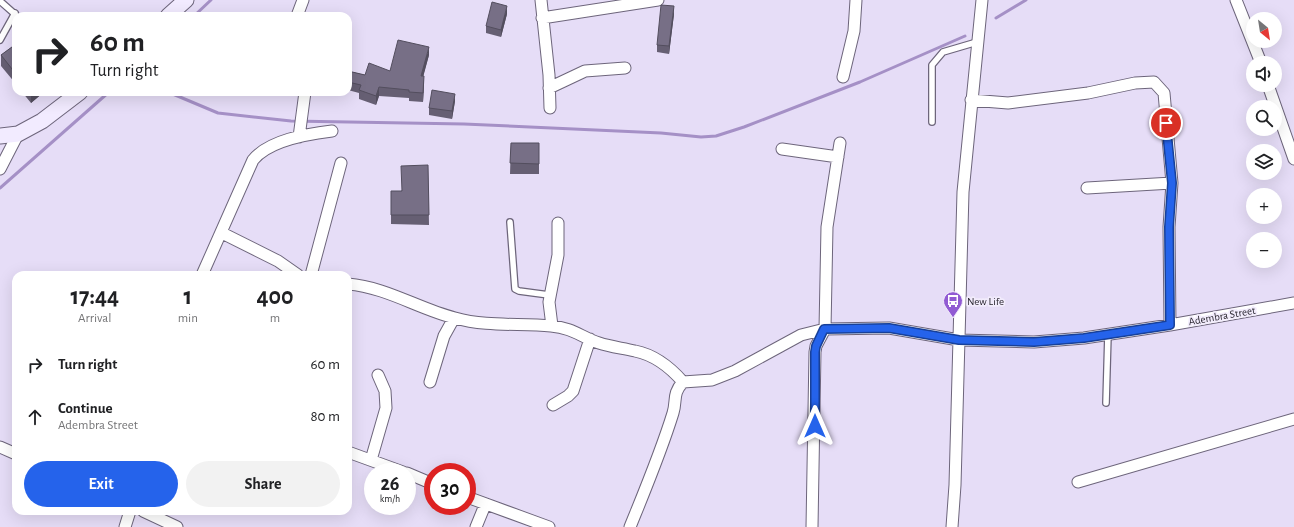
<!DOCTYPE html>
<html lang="en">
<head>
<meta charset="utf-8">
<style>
	:root { --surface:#fff; --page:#f2f2f2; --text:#202124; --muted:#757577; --accent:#2563eb }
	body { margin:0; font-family:"Alegreya Sans",sans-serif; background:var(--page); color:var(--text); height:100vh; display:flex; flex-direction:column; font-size:15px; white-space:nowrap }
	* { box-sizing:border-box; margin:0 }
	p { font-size:13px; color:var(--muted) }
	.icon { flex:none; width:22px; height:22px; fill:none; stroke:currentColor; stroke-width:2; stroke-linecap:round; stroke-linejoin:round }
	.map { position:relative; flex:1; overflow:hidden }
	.details { position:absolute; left:12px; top:271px; width:340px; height:244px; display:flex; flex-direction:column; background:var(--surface); border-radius:12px; box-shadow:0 4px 16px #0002 }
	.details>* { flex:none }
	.top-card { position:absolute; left:12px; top:12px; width:340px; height:84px; border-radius:12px; box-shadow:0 4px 16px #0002; background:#fff; color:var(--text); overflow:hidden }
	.needle { width:26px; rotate:150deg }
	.controls { position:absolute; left:1246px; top:12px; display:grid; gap:8px }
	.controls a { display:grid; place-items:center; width:36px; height:36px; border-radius:50%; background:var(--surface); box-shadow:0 4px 16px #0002; font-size:20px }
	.speed { position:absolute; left:364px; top:463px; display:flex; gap:8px; font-size:20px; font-weight:700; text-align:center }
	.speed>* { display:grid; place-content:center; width:52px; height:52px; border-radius:50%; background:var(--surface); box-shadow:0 4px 16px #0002; line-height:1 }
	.speed small { font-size:10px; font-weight:400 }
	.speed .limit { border:6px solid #d22; background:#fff; color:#111 }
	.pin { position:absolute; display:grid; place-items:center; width:34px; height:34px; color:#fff; margin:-17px; border:2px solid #fff; border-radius:50%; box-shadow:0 1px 4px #0007 }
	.me { position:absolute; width:44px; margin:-22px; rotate:0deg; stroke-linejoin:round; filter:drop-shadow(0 0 3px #0008) }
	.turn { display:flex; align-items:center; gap:14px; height:84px; padding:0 12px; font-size:18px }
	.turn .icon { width:52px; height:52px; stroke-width:2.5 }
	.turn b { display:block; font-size:28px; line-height:34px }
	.eta { display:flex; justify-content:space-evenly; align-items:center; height:68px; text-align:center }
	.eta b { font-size:24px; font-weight:700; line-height:28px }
	.button { display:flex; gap:8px; margin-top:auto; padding:8px 12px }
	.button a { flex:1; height:46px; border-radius:24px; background:var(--accent); color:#fff; font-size:16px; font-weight:700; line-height:46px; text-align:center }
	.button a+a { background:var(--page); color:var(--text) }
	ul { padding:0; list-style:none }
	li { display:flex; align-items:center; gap:12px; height:52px; padding:0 12px }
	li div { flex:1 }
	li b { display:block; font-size:15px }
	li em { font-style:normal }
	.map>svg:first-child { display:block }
</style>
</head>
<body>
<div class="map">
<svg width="1294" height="527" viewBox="0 0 1294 527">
	<rect width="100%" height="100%" fill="#e6ddf7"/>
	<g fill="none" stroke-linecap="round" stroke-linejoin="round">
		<path stroke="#a590c6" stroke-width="3" d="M194 16 211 0
			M996 18 1026 0
			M168 92 218 113 291 121 464 124 661 133 701 137 716 136 744 127 860 82 965 36
			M0 188 109 92"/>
		<g stroke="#6d657b" stroke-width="8">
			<path id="lane" d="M0 1 17 16
				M0 40 15 13
				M932 122V65L943 52 977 42
				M510 222 515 289 519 291 549 295
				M1106 403 1108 334"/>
		</g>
		<g stroke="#6d657b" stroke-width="13">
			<path id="street" d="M541 0 549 75 550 108
				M1236 0 1261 63
				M297 16 303 0
				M542 18 658 0
				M843 77 854 31 856 0
				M1268 85 1294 159
				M549 88 585 71 625 68
				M971 100 1008 103 1088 93 1135 83 1154 82 1164 93 1172 183 1169 227 1170 325
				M299 137 305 92
				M782 149 838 157
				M0 169 18 134
				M1087 188 1172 183
				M222 233 278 261 298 275
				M202 275 253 160C269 140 307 134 332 131
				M311 275 341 163
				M348 284C386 287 419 309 455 318 487 327 519 323 551 326 573 328 581 337 599 343 611 347 623 348 635 351 655 355 670 367 683 382
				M552 326 549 302 558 255V223
				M430 382 444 336 454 318
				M553 405 568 396 573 391 590 339
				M0 447 16 454
				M348 452 403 472
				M371 460 386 408 385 391 378 375
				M407 473 433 484
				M1078 482 1294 419
				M467 497 549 527
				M143 511 177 527
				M125 527 130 511
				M476 527 485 505
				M630 527C645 490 661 452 673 413 677 400 672 394 683 382L712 380 735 371 801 335 825 329 889 328 959 340 1034 342 1084 338 1170 325 1294 303
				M812 527 815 352 816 346 825 329 827 227 840 143
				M952 527 955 485 963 192 982 0"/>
		</g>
		<g stroke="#6d657b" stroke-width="17">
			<path id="secondary" d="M168 16 186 0
				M0 136 18 134 42 121 80 92"/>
		</g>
		<use href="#lane" stroke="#fff" stroke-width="5.5"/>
		<use href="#street" stroke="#fff" stroke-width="11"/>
		<use href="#secondary" stroke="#f2ebff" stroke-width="15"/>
	</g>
	<path fill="#665f73" d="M507 14 501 37 486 33V26Z
		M674 14 669 54 657 52V45Z
		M16 44V84L1 66V55Z
		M429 55 423 76 424 85 423 102 409 101V98L379 96 376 105 359 99V93L348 90V71L365 75 390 71Z
		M22 92H44L31 103Z
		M455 101 452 119 429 115V108Z
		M511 143H539V174H510Z
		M428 165 429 225 391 224V191H401Z"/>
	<path fill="#534e5e" d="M507 6V14L501 37V30Z
		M674 6V14L669 54V46Z
		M429 47V55L421 85V76Z
		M424 76V85L423 102V93Z
		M379 87V96L376 105V96Z
		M31 92H44L31 103Z
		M455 94V101L452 119V111Z"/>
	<path fill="#776f86" stroke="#534e5e" d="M492 2 507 6 501 30 486 26Z
		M661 5 674 6 669 46 657 45Z
		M398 40 429 47 421 76H424L423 93 409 92V90L379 87 376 96 359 90 361 85 348 82V71L365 75 369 63 390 71Z
		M16 44V74L1 55Z
		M432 90 455 94 452 111 429 108Z
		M511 143H539V164L510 163Z
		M428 165 429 215H391V191H402L401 166Z"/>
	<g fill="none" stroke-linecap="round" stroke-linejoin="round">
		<g stroke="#184099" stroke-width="10">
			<path id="route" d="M815 426V352L816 346 824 329 889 328 959 340 1034 342 1084 338 1170 325 1169 227 1172 183 1166 123"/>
		</g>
		<use href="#route" stroke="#2563eb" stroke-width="7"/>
	</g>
	<defs>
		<g id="bus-pin" transform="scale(1)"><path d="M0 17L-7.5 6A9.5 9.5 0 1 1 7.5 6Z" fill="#915bd3" stroke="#f2ecfc"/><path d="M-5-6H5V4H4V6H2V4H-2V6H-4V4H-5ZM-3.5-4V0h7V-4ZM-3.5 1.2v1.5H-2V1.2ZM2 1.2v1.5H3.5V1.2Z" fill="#fff"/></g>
	</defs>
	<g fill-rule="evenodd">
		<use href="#bus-pin" x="953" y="301"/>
	</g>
	<g text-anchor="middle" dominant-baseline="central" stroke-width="3.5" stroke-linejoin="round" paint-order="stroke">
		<g font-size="11" fill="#221f28" stroke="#f2ecfc" text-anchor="start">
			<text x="967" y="301">New Life</text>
		</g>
		<g font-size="11" fill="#221f28" stroke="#f2ecfc">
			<text transform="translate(1222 316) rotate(-10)">Adembra Street</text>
		</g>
	</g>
</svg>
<div class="controls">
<a><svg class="needle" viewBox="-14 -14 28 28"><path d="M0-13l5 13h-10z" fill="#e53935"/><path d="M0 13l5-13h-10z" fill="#757577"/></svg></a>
<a><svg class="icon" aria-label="sound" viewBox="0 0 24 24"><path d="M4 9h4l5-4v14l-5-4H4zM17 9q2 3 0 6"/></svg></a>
<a><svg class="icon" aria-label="search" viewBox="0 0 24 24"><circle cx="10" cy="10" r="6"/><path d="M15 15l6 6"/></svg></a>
<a><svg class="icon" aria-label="layers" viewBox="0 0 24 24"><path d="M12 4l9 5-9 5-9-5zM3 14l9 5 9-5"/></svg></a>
<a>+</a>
<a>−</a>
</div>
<div class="speed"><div>26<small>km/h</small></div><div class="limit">30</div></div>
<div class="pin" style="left:1166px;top:123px;background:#d93025"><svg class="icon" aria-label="arrive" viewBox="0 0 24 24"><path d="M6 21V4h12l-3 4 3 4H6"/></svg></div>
<svg class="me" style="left:815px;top:426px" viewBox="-20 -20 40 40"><path d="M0-17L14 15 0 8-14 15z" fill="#2563eb" stroke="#fff" stroke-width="4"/></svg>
<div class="top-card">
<div class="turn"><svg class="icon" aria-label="right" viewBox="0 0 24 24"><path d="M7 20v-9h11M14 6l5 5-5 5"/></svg><div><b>60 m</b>Turn right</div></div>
</div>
<section class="details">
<div class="eta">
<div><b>17:44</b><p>Arrival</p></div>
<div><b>1</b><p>min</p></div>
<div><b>400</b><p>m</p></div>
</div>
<ul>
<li><svg class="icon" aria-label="right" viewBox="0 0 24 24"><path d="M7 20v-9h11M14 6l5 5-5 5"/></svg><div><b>Turn right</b></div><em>60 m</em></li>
<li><svg class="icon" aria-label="ahead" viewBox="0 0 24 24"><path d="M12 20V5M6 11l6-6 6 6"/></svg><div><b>Continue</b><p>Adembra Street</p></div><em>80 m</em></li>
</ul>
<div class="button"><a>Exit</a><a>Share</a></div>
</section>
</div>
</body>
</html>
